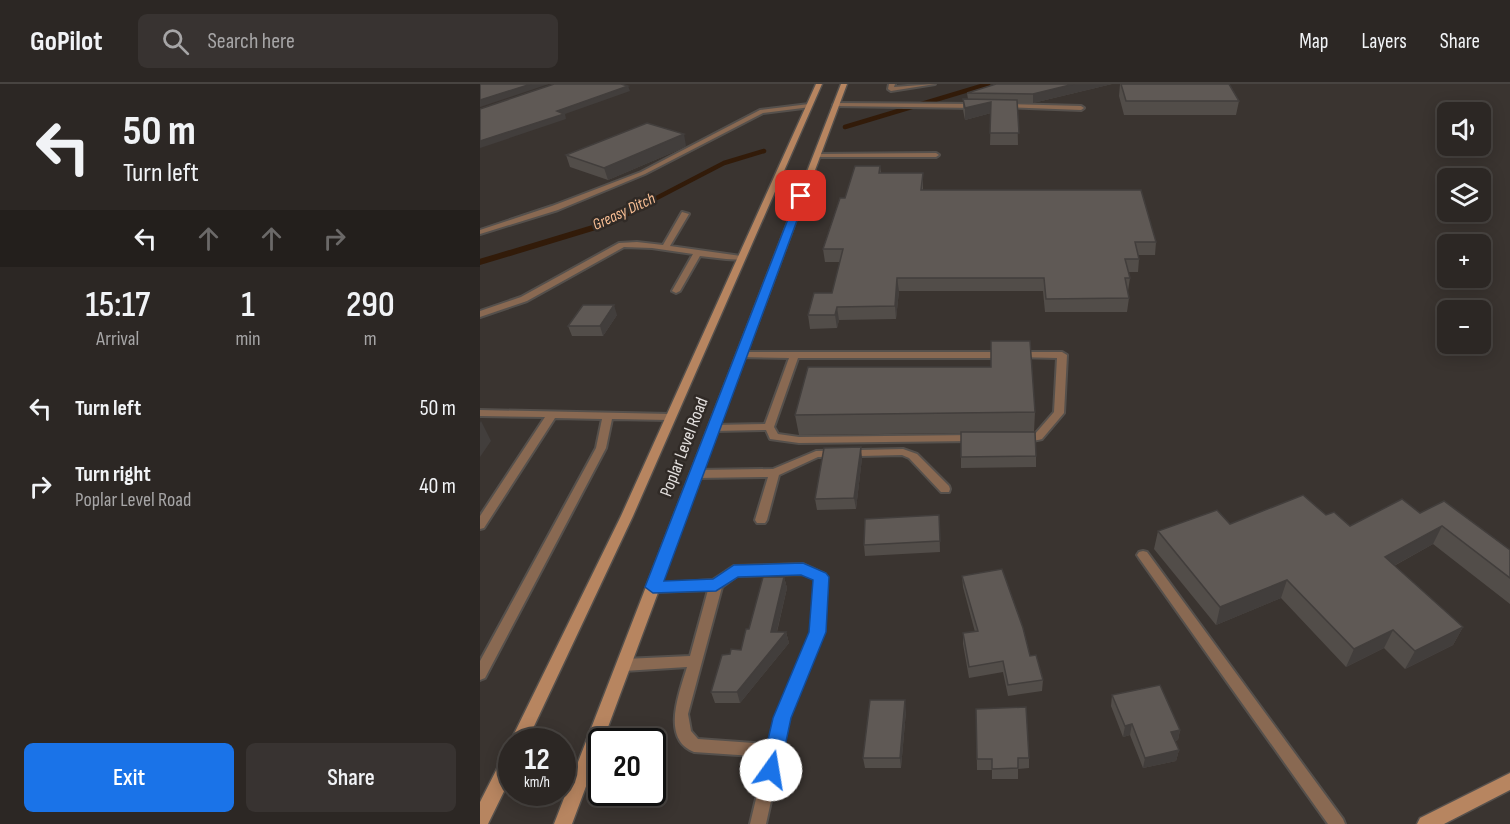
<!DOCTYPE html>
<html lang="en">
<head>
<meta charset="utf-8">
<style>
	:root { --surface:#2c2724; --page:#383331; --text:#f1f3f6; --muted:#a6a5a6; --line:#484441; --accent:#1a73e8 }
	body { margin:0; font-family:"Sofia Sans Condensed",sans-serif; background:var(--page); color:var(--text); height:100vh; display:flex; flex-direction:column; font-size:22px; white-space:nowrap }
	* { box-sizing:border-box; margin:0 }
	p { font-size:20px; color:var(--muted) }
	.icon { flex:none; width:33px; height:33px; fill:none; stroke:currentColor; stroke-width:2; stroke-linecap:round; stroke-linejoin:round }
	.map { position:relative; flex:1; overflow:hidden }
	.details { display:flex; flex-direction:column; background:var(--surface); width:480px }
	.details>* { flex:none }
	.guide { background:#2c2724; color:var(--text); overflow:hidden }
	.tools { position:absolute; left:957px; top:18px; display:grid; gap:12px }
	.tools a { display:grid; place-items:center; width:54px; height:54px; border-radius:9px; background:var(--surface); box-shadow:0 3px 15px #0003,0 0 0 2px var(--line); font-size:30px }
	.speed { position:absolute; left:18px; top:644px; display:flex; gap:12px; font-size:30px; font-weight:700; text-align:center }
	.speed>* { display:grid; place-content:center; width:78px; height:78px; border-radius:50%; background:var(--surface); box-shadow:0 3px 15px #0003,0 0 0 2px var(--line); line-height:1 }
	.speed small { font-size:15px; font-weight:400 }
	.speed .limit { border:3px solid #111; border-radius:9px; background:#fff; color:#111 }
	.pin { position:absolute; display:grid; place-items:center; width:51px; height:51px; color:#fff; margin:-26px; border-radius:12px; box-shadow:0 3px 9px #0006 }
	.me { position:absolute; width:66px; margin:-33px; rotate:13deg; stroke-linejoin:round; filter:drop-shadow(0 0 4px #0008) }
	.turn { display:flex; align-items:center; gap:21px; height:126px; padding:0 24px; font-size:27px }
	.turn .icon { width:78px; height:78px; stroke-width:2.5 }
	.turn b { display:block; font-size:42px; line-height:51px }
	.lanes { display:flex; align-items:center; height:57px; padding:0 24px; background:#0003; justify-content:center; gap:30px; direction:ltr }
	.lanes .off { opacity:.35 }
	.eta { display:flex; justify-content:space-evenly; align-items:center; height:102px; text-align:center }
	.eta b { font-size:36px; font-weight:600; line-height:42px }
	.action { display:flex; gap:12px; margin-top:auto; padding:12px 24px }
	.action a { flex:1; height:69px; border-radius:9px; background:var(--accent); color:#fff; font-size:24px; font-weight:600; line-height:69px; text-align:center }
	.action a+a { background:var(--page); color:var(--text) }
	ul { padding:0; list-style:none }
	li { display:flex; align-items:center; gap:18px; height:78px; padding:0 24px }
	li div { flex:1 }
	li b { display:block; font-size:22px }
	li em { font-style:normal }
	header { display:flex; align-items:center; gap:36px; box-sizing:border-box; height:84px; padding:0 30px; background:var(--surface); border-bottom:2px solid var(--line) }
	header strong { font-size:28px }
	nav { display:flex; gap:33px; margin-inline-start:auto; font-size:21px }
	.search { width:420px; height:54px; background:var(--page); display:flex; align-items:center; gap:15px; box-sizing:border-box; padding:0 21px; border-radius:9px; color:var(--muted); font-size:22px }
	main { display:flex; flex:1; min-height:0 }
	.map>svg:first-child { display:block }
</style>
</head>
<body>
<header>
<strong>GoPilot</strong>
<div class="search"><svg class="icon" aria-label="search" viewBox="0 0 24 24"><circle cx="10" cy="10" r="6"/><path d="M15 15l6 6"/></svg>Search here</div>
<nav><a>Map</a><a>Layers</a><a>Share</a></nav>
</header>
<main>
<section class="details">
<div class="guide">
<div class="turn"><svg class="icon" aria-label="left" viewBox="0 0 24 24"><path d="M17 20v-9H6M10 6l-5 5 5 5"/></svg><div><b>50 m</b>Turn left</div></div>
<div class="lanes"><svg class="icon" aria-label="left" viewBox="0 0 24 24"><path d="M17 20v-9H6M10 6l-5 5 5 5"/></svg><svg class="icon off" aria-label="ahead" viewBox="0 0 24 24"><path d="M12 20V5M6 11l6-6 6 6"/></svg><svg class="icon off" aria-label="ahead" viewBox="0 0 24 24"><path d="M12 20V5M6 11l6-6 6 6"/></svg><svg class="icon off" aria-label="right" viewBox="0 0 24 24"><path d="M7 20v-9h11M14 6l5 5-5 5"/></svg></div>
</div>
<div class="eta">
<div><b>15:17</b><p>Arrival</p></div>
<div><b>1</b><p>min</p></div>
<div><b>290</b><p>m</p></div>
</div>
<ul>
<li><svg class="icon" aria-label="left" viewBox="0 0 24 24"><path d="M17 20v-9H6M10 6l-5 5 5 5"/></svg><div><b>Turn left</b></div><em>50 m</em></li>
<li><svg class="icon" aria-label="right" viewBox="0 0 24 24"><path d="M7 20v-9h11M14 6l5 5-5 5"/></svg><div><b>Turn right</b><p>Poplar Level Road</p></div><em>40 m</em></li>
</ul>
<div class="action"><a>Exit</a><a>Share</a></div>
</section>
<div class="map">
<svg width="1030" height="740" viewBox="0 0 1030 740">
	<rect width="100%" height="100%" fill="#3a3430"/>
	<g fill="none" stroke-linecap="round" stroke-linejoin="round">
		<path stroke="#321b09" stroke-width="4.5" d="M365 43 508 0
			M167 119 244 79 284 67"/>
		<path stroke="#321b09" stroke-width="6" d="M0 178 129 139 170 117"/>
		<g stroke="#55504c" stroke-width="4">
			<path id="service" d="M409 0H415L414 3 455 0 411 7 408 5Z
				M356 19 497 20 500 22 497 24 354 22 353 21Z
				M329 20 331 21V23L283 29 165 90 78 126 0 150V146L72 122 161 88 280 26Z
				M524 20 601 22 604 24 601 26 522 23 521 22Z
				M337 70 456 69 459 71 456 73H335V71Z
				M202 128 209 130 190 162 261 172H264V176L246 175 220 172 200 207 196 209 192 207 213 170 172 164 144 163 47 217 0 233V227L41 213 139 159 157 158 183 161Z
				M262 268H523L528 271 523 274H318L294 343 298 350 319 353 494 351 499 354 494 357 319 359 290 355 286 346 234 347 229 344 234 341 285 340 309 274 259 273 257 271Z
				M538 268H582L587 271 584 329 562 355C555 357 542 358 537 353L542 350H555L574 328 577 274 535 273 533 271 535 269Z
				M0 326 190 330 195 333 190 336 132 335 126 364 5 594 0 596V577L116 364 122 335 75 334 4 444 0 445V432L65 333 0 332Z
				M423 365 437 370 469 402 470 405 469 408H461L429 374 422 371 338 373 299 391 287 436 285 439H277L275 436 288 393 216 394 211 390 216 386 293 385 336 367Z
				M663 467 667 468 863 735 865 740H848L659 474 657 471 659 468Z
				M323 480 345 490 347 493 343 548 309 634 286 740H270L286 673 214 668C180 655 200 607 207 583L144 587 139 585 137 581 139 577 144 575 210 572 228 506 173 508 169 506 167 503 169 500 233 496 254 482ZM322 490 335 495 331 548 295 634 289 660 218 655 211 647 208 630 242 503 257 492Z"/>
		</g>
		<g stroke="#55504c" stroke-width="3">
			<path id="secondary" d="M336 0H342L153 432 47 657H32V659L31 657 33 652 141 432Z
				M361 0H367L92 740H74Z
				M32 664V691L8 740H0V718L26 667Z
				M1030 689V706L964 740H937L940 734Z"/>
		</g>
		<use href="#service" fill="#896952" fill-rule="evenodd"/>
		<use href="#secondary" fill="#b78560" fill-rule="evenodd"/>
	</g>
	<path fill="#524d49" d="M516 0H632L553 19H537L538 61H510L511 29 485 36 483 26V15H488L487 9Z
		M640 0H749L759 17 756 31H644L639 12Z
		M206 62 196 67 128 96 90 83 86 71Z
		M400 82 401 89H443V106L676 158 675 171H658L659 175 658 188H648L650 194 648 207H647L649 214 647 228H565L563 207H419L416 235 359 236 357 244 330 245 328 231 352 209 360 178H345L343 165 365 114Z
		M137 231 123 252H92L88 242Z
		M555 328 554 348 556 372V383L481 384V349L319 351 315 331Z
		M382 374 376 425 337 426 335 415Z
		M940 429 1030 466V520L953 460 914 482 983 543 973 561 925 585 904 564 866 583 801 514 736 541 674 465 678 447 846 431 870 442Z
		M459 431 460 468 385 472 384 461Z
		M482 492 550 572 563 596 562 607 528 612 523 588 489 594 483 560V549L495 548 483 503Z
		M304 493 307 504 297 548H306L309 559 260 619H235L231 608 261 566 269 545Z
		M632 611 700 646 698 656 695 657 699 666 696 677 663 684 650 651 643 653 631 622Z
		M496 625 549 674V684L538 685V695H512V686H497Z
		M426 627 421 684H385L383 674Z"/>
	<path fill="#423e3c" d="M51 0H69L0 23V16Z
		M594 0H632L553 19V10Z
		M148 2 150 7 85 30 86 35 0 64V57L77 27Z
		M511 18V29L485 36V24Z
		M204 50 206 62 196 67 128 96 124 84Z
		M417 194 419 207 416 235 415 222Z
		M134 221 137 231 123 252 120 242Z
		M357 223 359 236 357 244 355 231Z
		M1 337 11 357 0 373V339Z
		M381 363 382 374 376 425 374 414Z
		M962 442 953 460 897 491 905 473Z
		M304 493 307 504 294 559 291 548Z
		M807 496 801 514 736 541 740 523Z
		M983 543 973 561 925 585 935 567Z
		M913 546 904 564 866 583 874 565Z
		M306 548 309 559 260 619 257 608Z
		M425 616 426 627 421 684 420 674Z
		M652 640 650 651 643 653 645 642Z
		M700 646 698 656 688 658 691 648Z
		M699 666 696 677 663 684 665 674Z"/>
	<path fill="#5f5955" stroke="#423e3c" stroke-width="1.5" d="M0 0H51L0 16Z
		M74 0H141L148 2 77 27 84 30 0 57V25Z
		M516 0H594L553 10 487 9Z
		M641 0H749L759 17H646Z
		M483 15 537 16 539 49H510L511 18 485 24Z
		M167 39 204 50 124 84 86 71Z
		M375 82H400L399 89H443L441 106H661L676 158H655L659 175H645L650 194H645L649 214 566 215 564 194H417L415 222 357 223 355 231H328L334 209H352L363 165H343L360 114H365Z
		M103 221H134L120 242H88Z
		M511 257H550L555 328 315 331 328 283H511Z
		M481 348H555L556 372 481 373Z
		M381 363 374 414 335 415 344 364Z
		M823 411 846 431 854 428 870 442 922 415 940 429 964 417 1030 466V494L962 442 905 473 983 543 935 567 913 546 874 565 807 496 740 523 678 447 737 426 750 440Z
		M459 431 460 457 384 461 385 435Z
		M522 485 543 544 550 572 556 571 563 596 528 601 523 577 489 583 483 549 498 547 482 492Z
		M283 493H304L291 548H306L257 608H231L242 571 250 570 251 565 261 566 266 545H269Z
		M680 601 700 646 691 648 699 666 665 674 652 640 645 642 632 611Z
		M390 616H425L420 674H383Z
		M546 623 549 674H538V684L512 685V675H497L496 625Z"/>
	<path fill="#1a73e8" stroke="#114b97" stroke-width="1.5" d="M321 110 326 112 184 497 233 495 254 481 323 479 346 489 349 493 346 548 311 634 300 686 298 692 291 695 284 692 281 686 293 634 329 548 333 496 321 491 258 493 236 507 173 509 165 503 317 112Z"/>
	<g text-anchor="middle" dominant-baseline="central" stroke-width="5" stroke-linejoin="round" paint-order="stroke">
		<g font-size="16" font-style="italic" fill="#fbc095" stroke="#302a26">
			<text transform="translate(144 128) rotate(-25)">Greasy Ditch</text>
		</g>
		<g font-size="18" fill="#e4e0de" stroke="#302a26">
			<text transform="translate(204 363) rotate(-69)">Poplar Level Road</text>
		</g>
	</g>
</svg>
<div class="tools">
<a><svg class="icon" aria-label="sound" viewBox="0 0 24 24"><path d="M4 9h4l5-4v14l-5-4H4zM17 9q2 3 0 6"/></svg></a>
<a><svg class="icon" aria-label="layers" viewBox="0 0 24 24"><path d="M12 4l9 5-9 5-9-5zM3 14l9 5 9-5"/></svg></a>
<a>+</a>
<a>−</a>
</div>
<div class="speed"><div>12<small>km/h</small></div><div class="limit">20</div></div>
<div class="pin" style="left:321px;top:112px;background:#d93025"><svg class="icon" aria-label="arrive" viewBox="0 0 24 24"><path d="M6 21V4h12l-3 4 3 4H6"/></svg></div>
<svg class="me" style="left:291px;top:686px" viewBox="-20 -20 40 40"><circle r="19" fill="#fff"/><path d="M0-13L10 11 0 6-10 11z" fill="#1a73e8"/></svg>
</div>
</main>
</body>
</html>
